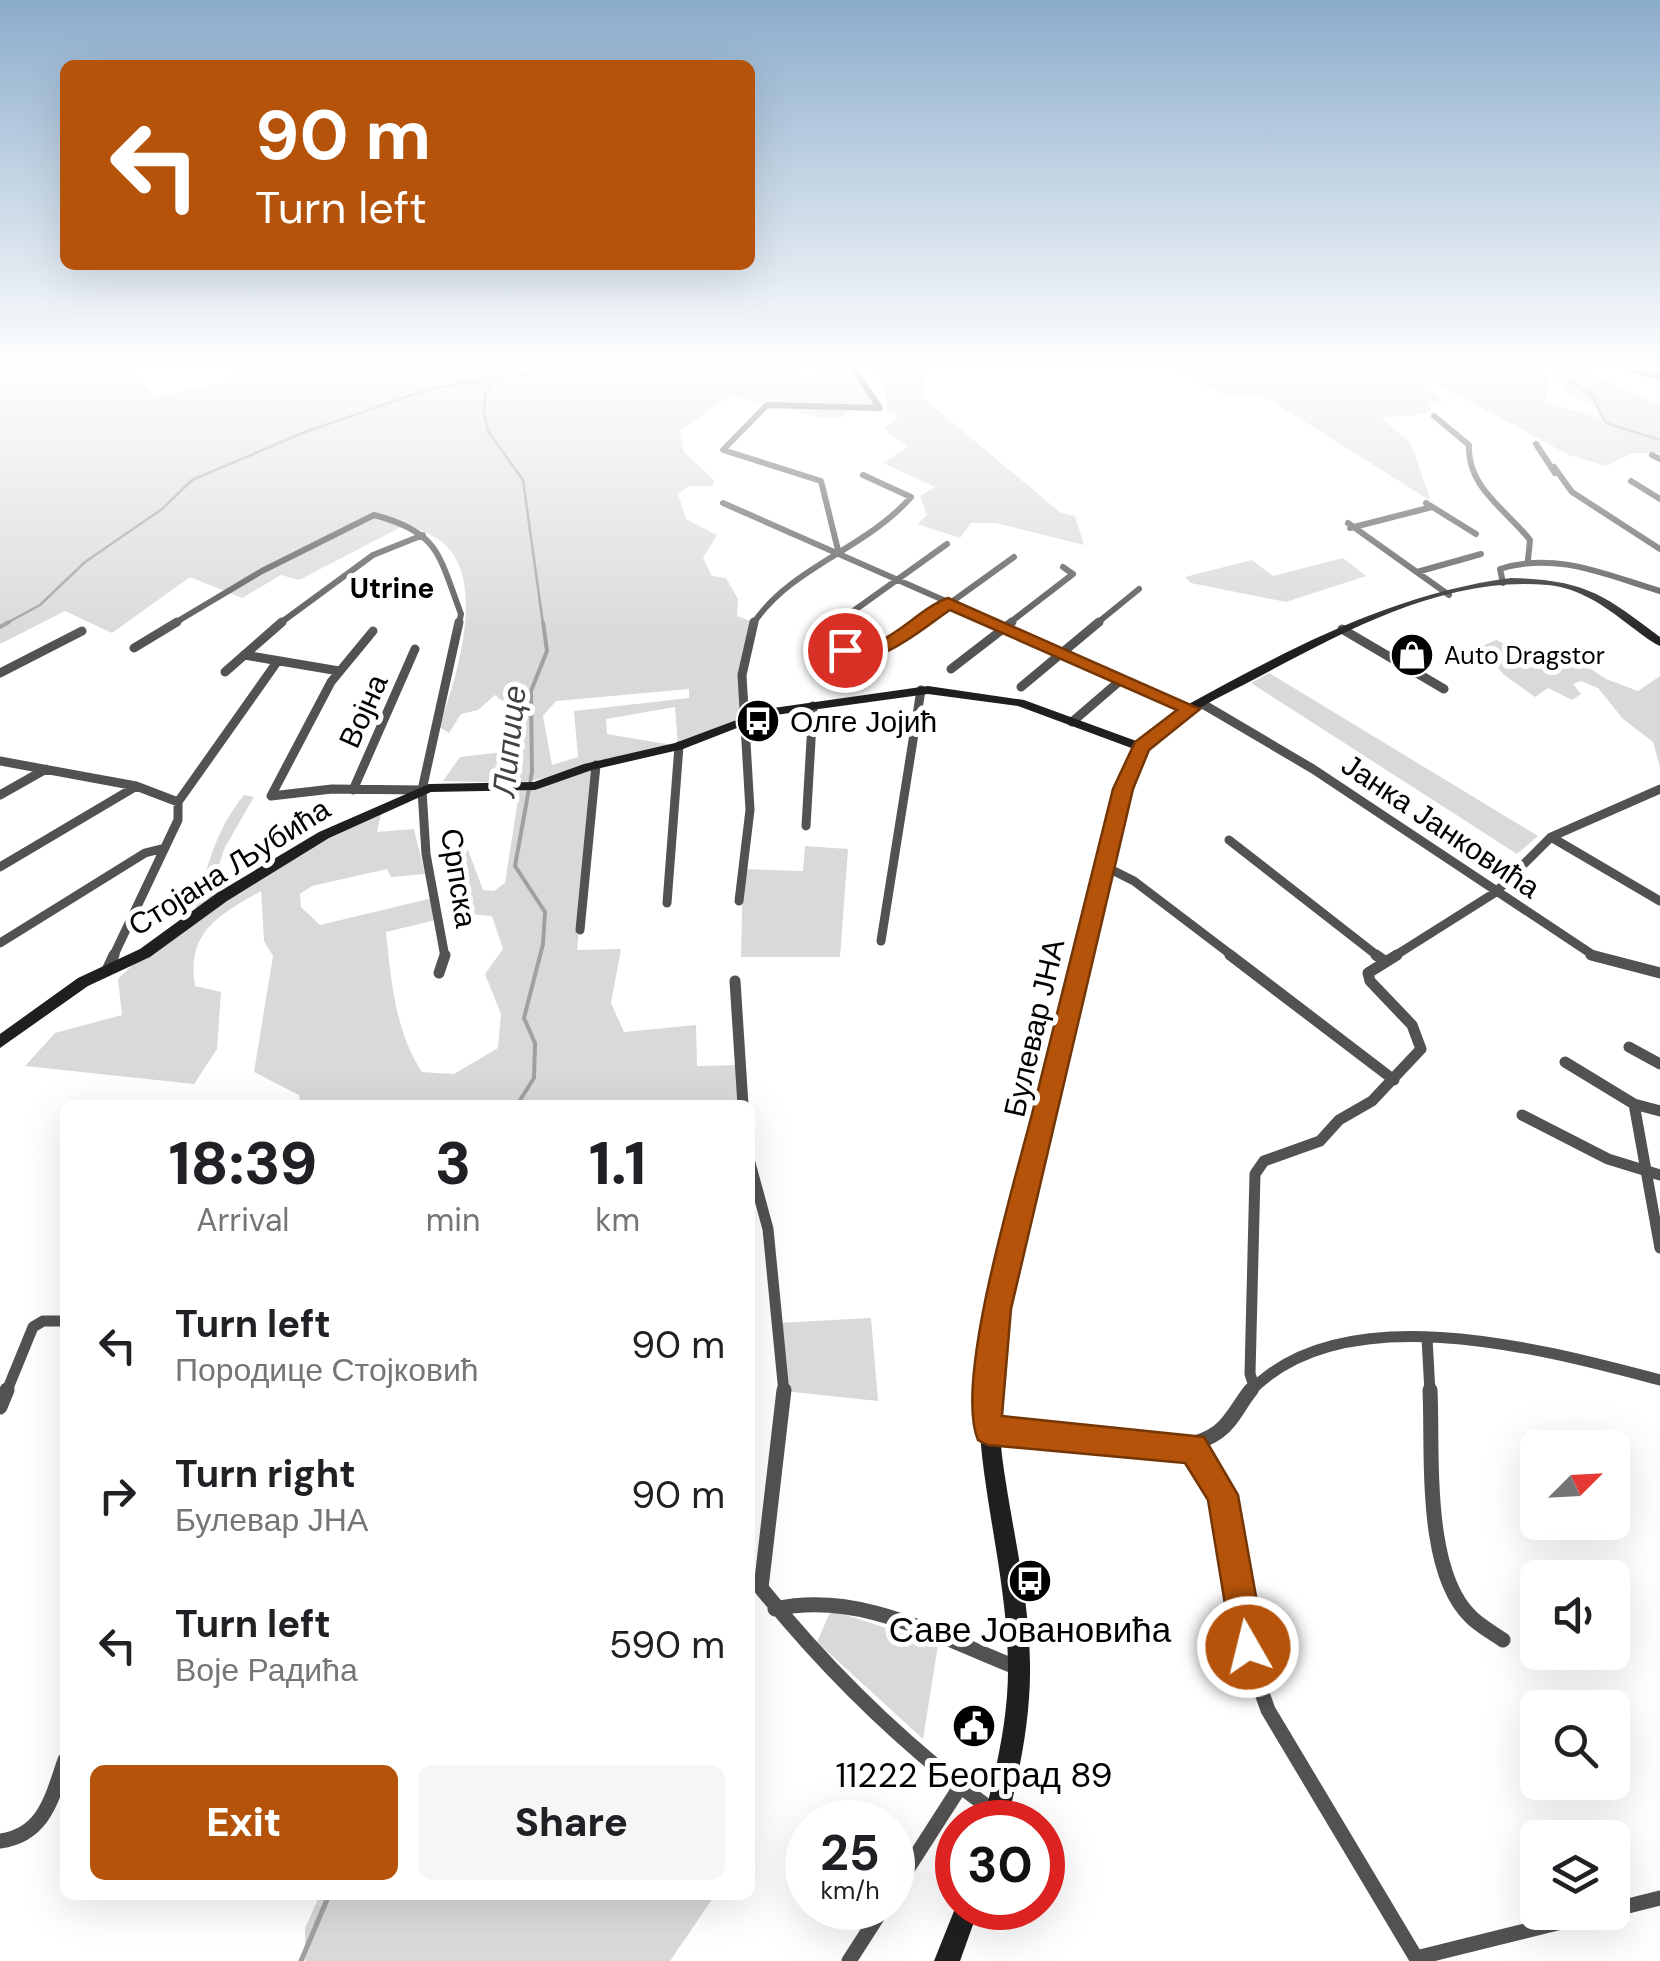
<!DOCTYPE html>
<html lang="en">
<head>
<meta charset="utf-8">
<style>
	:root { --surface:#fff; --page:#f6f6f6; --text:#202124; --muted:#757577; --accent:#b45309 }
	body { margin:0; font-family:"DM Sans",sans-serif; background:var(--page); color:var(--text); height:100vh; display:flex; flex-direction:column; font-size:38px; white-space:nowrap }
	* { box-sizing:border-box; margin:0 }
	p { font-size:32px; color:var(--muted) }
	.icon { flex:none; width:55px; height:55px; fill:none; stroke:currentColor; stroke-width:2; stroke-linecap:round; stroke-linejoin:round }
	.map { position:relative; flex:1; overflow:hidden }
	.panel { position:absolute; left:60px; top:1100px; width:695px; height:800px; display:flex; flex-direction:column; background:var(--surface); border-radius:15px; box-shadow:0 10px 40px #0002 }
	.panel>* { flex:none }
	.top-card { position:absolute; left:60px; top:60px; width:695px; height:210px; border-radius:15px; box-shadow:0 10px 40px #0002; background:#b45309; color:#fff; overflow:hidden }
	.needle { width:65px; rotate:66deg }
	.fabs { position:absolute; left:1520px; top:1430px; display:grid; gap:20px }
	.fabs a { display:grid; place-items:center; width:110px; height:110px; border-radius:15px; background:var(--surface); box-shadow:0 10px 40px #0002; font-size:50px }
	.speed { position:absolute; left:785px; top:1800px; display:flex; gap:20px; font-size:50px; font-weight:700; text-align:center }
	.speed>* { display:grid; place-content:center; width:130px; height:130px; border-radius:50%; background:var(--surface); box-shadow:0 10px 40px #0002; line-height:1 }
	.speed small { font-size:25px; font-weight:400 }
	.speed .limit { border:15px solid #d22; background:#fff; color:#111 }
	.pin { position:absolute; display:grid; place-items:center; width:85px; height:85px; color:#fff; margin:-42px; border:5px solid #fff; border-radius:50%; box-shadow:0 2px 10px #0007 }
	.me { position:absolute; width:110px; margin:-55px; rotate:352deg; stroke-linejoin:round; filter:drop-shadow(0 0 8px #0008) }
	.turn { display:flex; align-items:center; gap:35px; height:210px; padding:0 30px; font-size:45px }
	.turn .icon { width:130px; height:130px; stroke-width:2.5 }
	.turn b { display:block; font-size:70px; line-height:85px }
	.eta { display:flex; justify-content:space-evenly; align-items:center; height:170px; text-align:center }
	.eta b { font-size:60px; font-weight:800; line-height:70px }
	.button { display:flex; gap:20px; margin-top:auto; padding:20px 30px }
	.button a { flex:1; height:115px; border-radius:15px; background:var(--accent); color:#fff; font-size:40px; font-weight:800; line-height:115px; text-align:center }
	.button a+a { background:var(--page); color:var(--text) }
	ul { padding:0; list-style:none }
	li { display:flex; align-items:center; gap:30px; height:150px; padding:0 30px }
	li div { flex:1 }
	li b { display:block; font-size:38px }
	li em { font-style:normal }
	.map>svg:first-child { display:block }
</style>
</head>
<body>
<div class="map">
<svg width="1660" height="1961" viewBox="0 0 1660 1961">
	<rect width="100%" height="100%" fill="#fff"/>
	<path fill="#d9d9d9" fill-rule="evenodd" d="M0 369H130L156 397 238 380 226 369H794L806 384 820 380 811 369H856L879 406 850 407 842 417 822 418 731 395 680 431 684 452 714 480 713 486H689L678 494 686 519 717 535 703 558 712 576 726 578 738 599 737 616 751 621 746 646 744 720 679 746 596 766 577 950 621 949 611 1003 624 1032 696 1025 697 1066 742 1065 743 1105H301L299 1095 254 1072 273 956 264 941 261 891C219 915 186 932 195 986L221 992 217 1049 194 1084 25 1066 55 1033 122 1015 118 979 145 953 207 908 195 909C207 867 216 829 244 795L254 797 224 849 214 881 222 897 324 835 382 809 377 832 414 829 425 874 391 877 387 869 312 886 300 894 301 907 320 925 437 897 440 919 386 932C391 980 395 1031 422 1072L454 1074 498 1048 501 1014 485 974 503 949 492 916 470 914 460 861 468 850 483 890 494 891 505 883 520 787 569 773 520 783 443 781 460 757 513 751 516 712 495 695 478 710 461 714 449 733 439 727C455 682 489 580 442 542 432 534 418 529 407 524L299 580 281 575 242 598 190 577 112 633 65 611 0 644ZM689 689V698L574 711 578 757 552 765 543 716 556 701ZM675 707 678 746 607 734 606 719Z
		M873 369H934L924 371 923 398 1061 513 1075 516 1084 545 996 523H971L960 538 917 524 927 515 920 496 935 487 883 463 908 447 884 429 899 415 887 411 885 388Z
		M1175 369H1542L1549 384 1545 402 1597 418 1599 409 1566 392 1553 377 1554 369C1603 369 1617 391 1660 404V453H1632L1606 466 1569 455 1437 384 1423 386 1444 401 1429 404 1433 413 1382 418 1411 444 1431 501 1259 393 1227 397Z
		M1343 558 1366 576 1286 602 1191 583 1185 577 1252 560 1273 576Z
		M1496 640 1541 660 1565 652 1606 679 1638 691 1660 676V767L1653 742 1623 719 1598 688 1581 681 1573 684 1581 694 1572 700 1548 688 1535 697 1503 674 1482 646Z
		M1269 673 1538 836 1517 854 1251 683Z
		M805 846 848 849 840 957H741L743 869 803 871Z
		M871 1318 878 1401 784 1391 777 1323Z
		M831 1610 938 1645 923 1739 817 1642Z
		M320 1895H715L670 1961H305V1928Z"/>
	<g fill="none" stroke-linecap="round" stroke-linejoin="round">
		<path stroke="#a0a0a0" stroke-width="2.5" d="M1552 369 1592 395 1606 423 1660 440
			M495 378 485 395 484 413 488 431 523 480 543 624
			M5 624 40 605 85 562 162 509 192 480 305 432 432 388 560 369"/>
		<path stroke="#a0a0a0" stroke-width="4" d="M0 627 9 622
			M517 1105 534 1078 535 1043 524 1018 543 944 545 912 515 866 532 772 531 691 547 651 543 622"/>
		<path stroke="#a0a0a0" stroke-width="5" d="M301 1961 329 1895"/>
		<path stroke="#525252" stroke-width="6" d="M1629 369 1660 377
			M1434 416 1469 445C1467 488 1506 509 1530 540L1528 560
			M1536 444 1555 473
			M1652 455 1660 459
			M1554 467 1572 492 1660 549
			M1631 481 1660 499
			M723 503 998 624
			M1426 503 1476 534
			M1348 523 1449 595
			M1350 528 1432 507
			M839 554 821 481 723 450 767 405 880 408 854 369
			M1417 572 1481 554
			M1503 583 1500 569C1556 551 1606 575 1660 591
			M173 624 262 571 374 515C440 532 439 556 461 614L459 624
			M279 624 373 555 423 535
			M753 624C790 567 866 549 911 497L863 475
			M846 624 852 612 947 544
			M921 624 1014 557
			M1008 624 1073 574 1063 567
			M1096 624 1139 589"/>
		<path stroke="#525252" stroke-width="9" d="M847 622 845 650 862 652 883 645 925 622
			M992 622 1190 709
			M1342 629 1444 689
			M373 631 331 682 271 796 332 789 422 790
			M134 648 177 622
			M244 655 339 671
			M951 669 1012 622
			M225 672 282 622
			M0 673 82 631
			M1021 687 1099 622
			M1201 703 1313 769 1596 957
			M1072 722 1122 679
			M0 761 136 786 178 802
			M353 790 415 649
			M0 795 46 769
			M806 826 813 706
			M1551 837 1660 901
			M1229 840 1379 957
			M1104 866 1134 881 1234 957
			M0 867 135 787
			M739 901 750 810 742 675 754 622
			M667 903 679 746
			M580 930 596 765
			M881 941 921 690
			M0 943 145 853 165 848
			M113 957 178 820V802L277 662
			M445 957 426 854 422 790 459 622
			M1393 957 1496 892 1551 837 1660 789"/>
		<path stroke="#525252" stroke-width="11" d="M1230 955 1394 1080
			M1376 955 1383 960
			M1591 955 1660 973
			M107 970 114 955
			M439 973 445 955
			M735 981 743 1105
			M1629 1047 1660 1064
			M1565 1062 1634 1104 1660 1111
			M1634 1104 1660 1248
			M1522 1115 1608 1159 1660 1175
			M750 1163 768 1229 784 1393
			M1427 1338 1430 1393
			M1254 1386 1250 1374 1255 1174 1264 1161 1320 1141 1339 1120 1372 1101 1421 1049 1412 1025 1370 981 1368 973 1397 955
			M6 1393 33 1327 43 1321H65
			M1249 1393C1341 1293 1546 1350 1660 1380"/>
		<path stroke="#525252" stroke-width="15" d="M784 1390 761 1588C828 1671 909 1750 996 1813
			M1430 1390C1433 1453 1423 1571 1471 1617 1480 1626 1493 1633 1503 1640
			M0 1407 7 1390
			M991 1430C1049 1439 1168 1468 1218 1432 1232 1422 1240 1403 1251 1390
			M1193 1448 1223 1495 1253 1668 1268 1710 1418 1961
			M775 1609C861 1590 940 1638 1018 1668
			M0 1841C45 1835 52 1797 65 1760
			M892 1893 960 1787
			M1612 1910 1660 1898
			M1416 1958 1602 1912
			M849 1961 883 1908"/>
		<path fill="#1f1f1f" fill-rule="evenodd" d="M1511 578C1585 580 1603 594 1660 637V646C1649 641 1639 632 1629 625 1605 606 1579 588 1548 585 1443 575 1339 634 1249 682 1214 700 1174 718 1148 748 1138 759 1134 775 1130 789L1000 1341C998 1380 998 1418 1002 1456 1011 1525 1029 1593 1030 1663 1031 1717 1020 1770 1007 1822H983C996 1770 1009 1717 1008 1663 1007 1593 990 1525 982 1456 978 1418 979 1380 982 1341L1116 789 1125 764 1134 749 1018 706 928 694 768 716 683 749 592 770 535 790 431 792 329 838 227 901 150 957 88 986 0 1048V1034L78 978 140 949 217 893 319 832 429 784 534 782 584 764 675 743 766 709 928 686 1024 700 1139 742 1163 721 1187 705C1289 649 1394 593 1511 578Z
			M958 1901V1908H979L960 1961H934Z"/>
	</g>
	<linearGradient id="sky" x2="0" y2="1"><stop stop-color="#8baccb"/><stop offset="0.57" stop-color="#fff"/><stop offset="1" stop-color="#fff" stop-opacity="0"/></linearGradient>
	<rect width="1660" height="643" fill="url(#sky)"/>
	<path fill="#b45309" stroke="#753606" stroke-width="2.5" d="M948 598 1200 709 1149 750 1133 789 1011 1309 1002 1416 1204 1437 1238 1495 1265 1647 1260 1659 1248 1664 1236 1659 1232 1647 1208 1500 1185 1463 988 1445 978 1440C953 1381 1017 1175 1034 1106 1060 1000 1087 895 1113 789L1135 742 1177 710 950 610C921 629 871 677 836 650L845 645C887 654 912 611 948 598Z"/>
	<defs>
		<g id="shop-disc" transform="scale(2.25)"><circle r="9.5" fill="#000" stroke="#fff"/><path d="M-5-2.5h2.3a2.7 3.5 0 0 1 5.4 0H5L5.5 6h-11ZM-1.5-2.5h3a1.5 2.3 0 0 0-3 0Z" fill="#fff"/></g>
		<g id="bus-disc" transform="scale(2.25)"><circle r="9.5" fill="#000" stroke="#fff"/><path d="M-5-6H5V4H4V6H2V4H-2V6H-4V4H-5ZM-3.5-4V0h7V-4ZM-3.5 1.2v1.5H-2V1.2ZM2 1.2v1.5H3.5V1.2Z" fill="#fff"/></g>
		<g id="civic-disc" transform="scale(2.25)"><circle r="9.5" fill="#000" stroke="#fff"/><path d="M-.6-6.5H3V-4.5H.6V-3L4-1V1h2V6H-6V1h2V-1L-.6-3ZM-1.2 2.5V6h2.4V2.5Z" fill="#fff"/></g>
	</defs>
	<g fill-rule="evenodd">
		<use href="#shop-disc" x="1412" y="655"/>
		<use href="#bus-disc" x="758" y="721"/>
		<use href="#bus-disc" x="1030" y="1581"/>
		<use href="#civic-disc" x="974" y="1726"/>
	</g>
	<g text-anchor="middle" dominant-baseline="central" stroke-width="10" stroke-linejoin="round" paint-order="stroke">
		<g font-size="25" fill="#000" stroke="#fff" text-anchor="start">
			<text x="1444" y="655">Auto Dragstor</text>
		</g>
		<g font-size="28" font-weight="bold" fill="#000" stroke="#fff">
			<text x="392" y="588">Utrine</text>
		</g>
		<g font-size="30" fill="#000" stroke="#fff">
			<text transform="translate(363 711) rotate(-66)">Војна</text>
			<text transform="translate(1441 826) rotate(34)">Јанка Јанковића</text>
			<text transform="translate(229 867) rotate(-32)">Стојана Љубића</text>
			<text transform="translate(459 878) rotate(81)">Српска</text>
			<text transform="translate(1034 1028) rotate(-77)">Булевар ЈНА</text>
		</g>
		<g font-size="30" fill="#000" stroke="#fff" text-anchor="start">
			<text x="790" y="721">Олге Јојић</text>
		</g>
		<g font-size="32" font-style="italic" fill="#414141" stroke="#fff">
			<text transform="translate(509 741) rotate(-84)">Липице</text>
		</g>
		<g font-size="35" fill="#000" stroke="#fff">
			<text x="1030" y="1630">Саве Јовановића</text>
			<text x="974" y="1775">11222 Београд 89</text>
		</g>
	</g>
</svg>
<div class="fabs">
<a><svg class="needle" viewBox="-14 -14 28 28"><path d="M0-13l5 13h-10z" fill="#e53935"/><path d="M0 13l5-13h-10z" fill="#757577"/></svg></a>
<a><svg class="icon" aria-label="sound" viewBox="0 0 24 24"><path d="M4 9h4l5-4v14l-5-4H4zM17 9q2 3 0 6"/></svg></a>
<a><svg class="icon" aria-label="search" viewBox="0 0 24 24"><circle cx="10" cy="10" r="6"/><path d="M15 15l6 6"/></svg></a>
<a><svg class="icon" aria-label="layers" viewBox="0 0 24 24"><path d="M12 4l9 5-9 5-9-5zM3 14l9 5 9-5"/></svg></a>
</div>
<div class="speed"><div>25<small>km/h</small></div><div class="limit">30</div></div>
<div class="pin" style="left:845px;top:650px;background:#d93025"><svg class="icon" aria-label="arrive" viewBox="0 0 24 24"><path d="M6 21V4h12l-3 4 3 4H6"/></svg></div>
<svg class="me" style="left:1248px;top:1647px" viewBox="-20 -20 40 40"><circle r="17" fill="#b45309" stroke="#fff" stroke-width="3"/><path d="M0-11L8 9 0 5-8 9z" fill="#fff"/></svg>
<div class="top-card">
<div class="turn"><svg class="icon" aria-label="left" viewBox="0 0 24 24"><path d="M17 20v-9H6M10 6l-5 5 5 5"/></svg><div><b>90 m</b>Turn left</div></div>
</div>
<section class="panel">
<div class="eta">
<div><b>18:39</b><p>Arrival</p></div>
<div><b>3</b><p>min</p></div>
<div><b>1.1</b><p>km</p></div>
</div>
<ul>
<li><svg class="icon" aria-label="left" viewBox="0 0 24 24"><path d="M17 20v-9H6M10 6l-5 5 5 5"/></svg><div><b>Turn left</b><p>Породице Стојковић</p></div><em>90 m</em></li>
<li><svg class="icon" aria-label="right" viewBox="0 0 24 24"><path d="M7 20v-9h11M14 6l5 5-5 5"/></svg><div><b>Turn right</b><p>Булевар ЈНА</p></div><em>90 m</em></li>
<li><svg class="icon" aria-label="left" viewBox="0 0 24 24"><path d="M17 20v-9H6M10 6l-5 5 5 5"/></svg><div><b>Turn left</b><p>Воје Радића</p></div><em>590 m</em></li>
</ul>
<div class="button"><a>Exit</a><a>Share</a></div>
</section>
</div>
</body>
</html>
